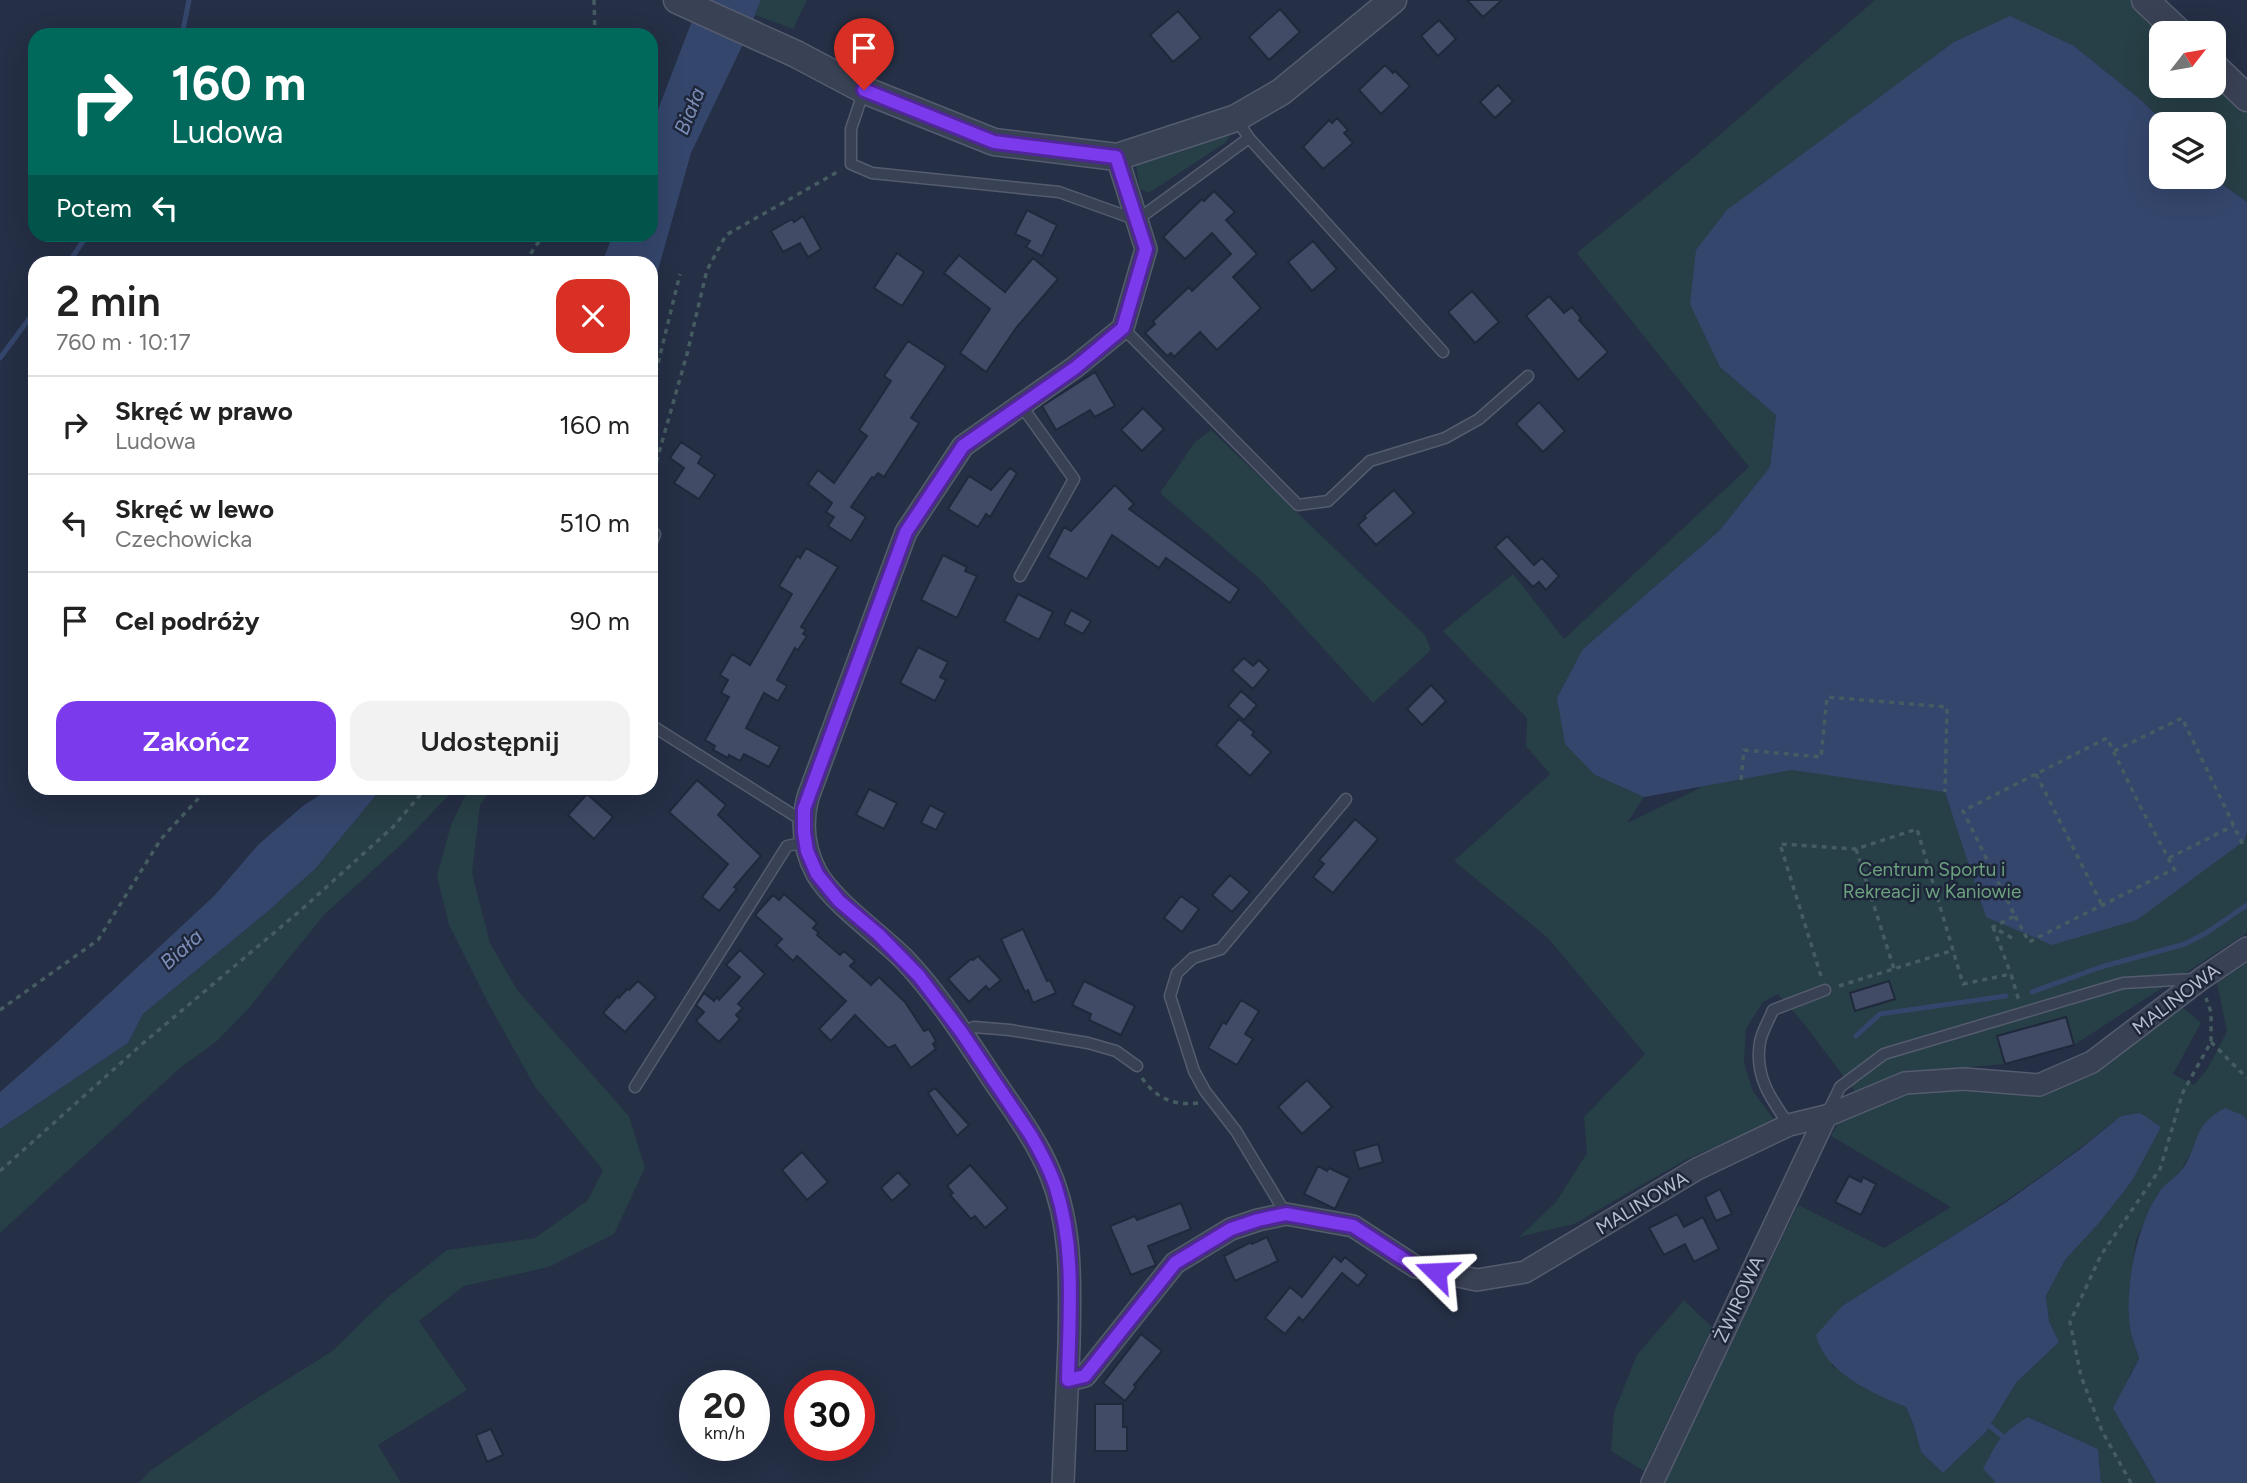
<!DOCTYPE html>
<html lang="pl">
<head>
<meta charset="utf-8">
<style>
	:root { --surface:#fff; --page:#f2f2f2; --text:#222; --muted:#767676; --line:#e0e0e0; --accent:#7c3aed }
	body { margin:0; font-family:Figtree,sans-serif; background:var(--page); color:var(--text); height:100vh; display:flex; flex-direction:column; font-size:26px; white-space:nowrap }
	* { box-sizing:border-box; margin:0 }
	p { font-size:23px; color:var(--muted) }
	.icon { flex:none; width:38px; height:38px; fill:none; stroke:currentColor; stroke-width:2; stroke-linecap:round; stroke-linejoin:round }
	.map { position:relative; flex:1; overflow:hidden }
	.details { position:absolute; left:28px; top:256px; width:630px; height:539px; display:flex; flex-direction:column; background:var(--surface); border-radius:21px; box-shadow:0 7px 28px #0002 }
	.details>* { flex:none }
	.guide { position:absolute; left:28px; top:28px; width:630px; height:214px; border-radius:21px; box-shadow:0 7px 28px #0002; background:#00695c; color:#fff; overflow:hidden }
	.needle { width:46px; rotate:59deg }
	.fabs { position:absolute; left:2149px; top:21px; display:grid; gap:14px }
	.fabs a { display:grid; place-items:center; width:77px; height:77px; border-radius:14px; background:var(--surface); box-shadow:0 7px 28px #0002; font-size:35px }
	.speed { position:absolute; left:679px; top:1370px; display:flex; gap:14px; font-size:35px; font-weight:700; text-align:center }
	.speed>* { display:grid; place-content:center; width:91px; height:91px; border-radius:50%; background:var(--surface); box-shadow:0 7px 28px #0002; line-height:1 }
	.speed small { font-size:18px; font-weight:400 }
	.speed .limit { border:10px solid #d22; background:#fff; color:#111 }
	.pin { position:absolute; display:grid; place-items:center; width:60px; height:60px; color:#fff; margin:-72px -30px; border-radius:50% 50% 50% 0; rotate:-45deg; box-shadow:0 0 7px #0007 }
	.pin .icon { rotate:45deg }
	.me { position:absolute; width:77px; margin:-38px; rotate:291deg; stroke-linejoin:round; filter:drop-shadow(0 0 5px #0008) }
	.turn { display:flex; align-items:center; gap:24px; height:147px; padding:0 28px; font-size:32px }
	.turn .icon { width:91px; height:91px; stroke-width:2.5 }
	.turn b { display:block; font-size:49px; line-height:60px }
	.then { display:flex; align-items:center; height:66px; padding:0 28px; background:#0003; gap:14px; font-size:26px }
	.round { display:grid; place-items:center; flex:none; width:74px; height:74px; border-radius:21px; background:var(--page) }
	.overview { display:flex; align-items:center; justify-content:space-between; height:119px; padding:0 28px }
	h1 { font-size:42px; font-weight:600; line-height:52px }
	.cta { display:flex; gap:14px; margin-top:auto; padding:14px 28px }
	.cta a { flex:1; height:80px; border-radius:21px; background:var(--accent); color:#fff; font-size:28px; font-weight:600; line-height:80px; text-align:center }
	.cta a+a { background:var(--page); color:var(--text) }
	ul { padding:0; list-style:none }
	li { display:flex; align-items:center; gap:21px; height:98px; padding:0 28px; border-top:2px solid var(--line) }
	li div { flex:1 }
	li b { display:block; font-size:26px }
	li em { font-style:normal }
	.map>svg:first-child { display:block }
</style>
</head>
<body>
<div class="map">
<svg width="2247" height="1483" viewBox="0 0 2247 1483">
	<rect width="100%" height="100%" fill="#252f45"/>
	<path fill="#273f46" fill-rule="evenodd" d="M761 0H807L793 29 755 15Z
		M1875 0H2131L2165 33H2161V86H2214V80L2247 112V202L2212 177 2214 124H2166L2141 100 2074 46 1720 367 1776 415 1770 467 1719 531 1583 649 1595 775 1644 797 1627 823 1700 788 1721 656 2247 796V933L2074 1045 2005 1064 1900 1073 1857 1094 1804 1024 1778 994 1763 1002 1746 1029 1744 1063 1753 1091 1775 1121 1687 1159 1574 1224 1519 1237 1556 1202 1587 1153 1584 1117 1645 1054 1548 938 1454 861 1550 774 1526 746 1527 718 1443 631 1513 574 1564 639 1749 467 1577 253 1686 164Z
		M1236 126 1225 143 1149 193 1140 189 1136 166 1144 154Z
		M1211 430 1425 635 1431 650 1373 703 1261 580 1160 493 1195 442Z
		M382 788H446L450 794 405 841 324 915 248 1009 217 1041 180 1068 0 1233V1129L128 1043 143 1014 266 913 315 869Z
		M469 788H492L480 805 472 873 490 943 517 990 629 1116 645 1168 614 1234 549 1267 464 1286 419 1321 467 1390 378 1445 401 1483H139L150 1471 246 1405 331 1352 388 1297 447 1250 535 1238 588 1200 603 1170 535 1087 488 1003 449 925 437 876 451 825Z
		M2247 963V1120L2242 1115 2189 1156 2182 1169 2158 1193 2136 1240 2129 1293 2131 1331 2139 1359 2129 1376 2137 1451 2156 1483H2101L2098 1449 2029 1417C2000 1434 1998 1439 1984 1469L1996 1481 1995 1483H1664L1798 1205 1884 1248 1951 1207 1831 1136 1838 1123 1906 1093 1963 1088 2041 1093 2180 1005 2201 1023 2173 1074 2194 1085 2208 1068 2227 1031 2217 983ZM2121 1116 2160 1127 2132 1181 2099 1223 2065 1260 2046 1296 2049 1321 2059 1342 2016 1383 1986 1432 1943 1473 1921 1452 1914 1426 1906 1407 1832 1366 1842 1306C1938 1246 2033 1187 2121 1116Z
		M1684 1300 1712 1327 1644 1471 1611 1451 1614 1412 1637 1355Z"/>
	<path fill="#35466c" d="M700 0H761L743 44 691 153 651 295V262H605L603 260 613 235 651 234V128Z
		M2010 16 2074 46 2141 100 2166 124H2161V177H2212L2247 202V832L2244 841 2137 920 2052 945 1986 917 1945 792 1792 770 1644 797 1595 775 1565 744 1557 698 1583 649 1719 531 1770 467 1776 415 1720 367 1690 304 1696 250 1727 210 1954 42Z
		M328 788H382L315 869 266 913 143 1014 128 1043 0 1129V1092L56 1043 214 896 258 845 304 805 328 790Z
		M2225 1108 2242 1115 2247 1120V1483H2156L2113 1408 2139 1359C2137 1350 2133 1342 2131 1333 2123 1294 2136 1227 2158 1194 2164 1183 2177 1177 2184 1167 2201 1139 2192 1126 2225 1108Z
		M2140 1113 2161 1127 2132 1181 2099 1223 2065 1260 2046 1296 2049 1321 2059 1342 2016 1383 1986 1432 1943 1473 1921 1452 1914 1426 1906 1407C1872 1393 1825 1373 1816 1335L1842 1306 2005 1203 2079 1150 2121 1116Z
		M2028 1417 2098 1449 2101 1483H1995V1481L1983 1469C1998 1440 2000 1434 2028 1417Z"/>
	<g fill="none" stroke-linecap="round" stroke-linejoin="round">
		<path stroke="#35466c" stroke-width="5" d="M182 35 189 0
			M69 262 88 234
			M0 358 35 311
			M2032 992 2101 967 2185 944 2206 933 2247 905
			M1856 1036 1880 1014 2006 996
			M1990 1426 2002 1436"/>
	</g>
	<path fill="#414b66" stroke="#20283c" stroke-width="2" d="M1467 0H1502L1483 17Z
		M1280 9 1300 32 1269 60 1249 37Z
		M1178 11 1201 38 1173 62 1150 35Z
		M1439 20 1456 39 1438 56 1421 36Z
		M1385 65 1393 73 1395 71 1410 86 1381 114 1359 90Z
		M1498 85 1513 101 1495 118 1480 102Z
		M1337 118 1348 130 1344 133 1353 143 1323 169 1303 147 1329 120 1332 123Z
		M1214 191 1235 212 1226 220 1257 254 1233 277 1261 308 1217 350 1200 332 1174 357 1171 353 1167 356 1145 333 1155 324 1153 321 1189 287 1192 291 1231 254 1212 233 1185 259 1163 237 1202 199 1204 201Z
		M1027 210 1057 225 1042 256 1026 247 1030 241 1015 234Z
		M803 216 821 249 808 257 800 243 783 252 771 231 792 219 794 222Z
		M1313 241 1337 269 1312 291 1288 262Z
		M897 253 924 272 902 306 874 288Z
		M959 255 1005 292 1033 258 1058 279 1016 328 986 372 960 353 990 309 944 273Z
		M1472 291 1499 322 1475 343 1448 312Z
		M1549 296 1564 313 1572 307 1581 318 1579 320 1608 352 1578 380 1526 316Z
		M908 341 946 366 911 418 919 423 884 477 878 473 874 478 872 477 851 507 866 517 851 541 828 526 834 517 826 512 832 503 808 484 818 470 834 483 867 436 859 430 891 381 884 376Z
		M1095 372 1115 406 1095 417 1090 410 1056 430 1042 406Z
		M1539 402 1565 431 1543 452 1516 424Z
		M1143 408 1164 429 1142 451 1121 430Z
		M681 442 702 456 698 463 715 475 699 499 674 483 684 468 670 458Z
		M1010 468 1017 473 990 517 986 514 978 527 948 509 969 476 991 490Z
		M1115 485 1134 504 1129 509 1239 589 1230 603 1166 558 1159 568 1112 535 1087 579 1048 557 1064 527 1071 531Z
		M1394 490 1414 513 1376 545 1358 525 1366 518 1364 516Z
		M1507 536 1534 565 1542 558 1559 576 1546 590 1539 582 1533 587 1495 547Z
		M806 548 838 567 801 627 806 630 803 634 807 636 798 650 795 648 777 680 787 686 778 701 764 693 746 728 780 747 769 767 744 754 740 761 729 755 728 758 713 750 715 746 705 740 729 697 721 693 728 680 720 675 732 654 750 665 792 594 779 586 797 556 800 558Z
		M943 555 967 567 965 571 977 576 957 618 921 600Z
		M1018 594 1053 612 1039 640 1004 621Z
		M1071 610 1091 621 1083 634 1064 624Z
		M918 647 948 662 940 677 946 680 935 701 900 683Z
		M1244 658 1253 666 1259 660 1269 670 1253 689 1232 670Z
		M1431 685 1446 701 1422 725 1407 709Z
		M1241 691 1257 705 1244 720 1228 706Z
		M1239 719 1254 732 1252 735 1271 752 1250 776 1216 745Z
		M697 780 726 805 718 815 761 856 734 887 737 889 719 911 702 897 728 864 669 812Z
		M869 789 897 803 884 829 856 815Z
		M587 794 613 817 594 839 568 815Z
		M930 805 945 813 936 830 921 823Z
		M1355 819 1378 839 1333 893 1313 877 1324 864 1319 860Z
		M1230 875 1250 892 1232 912 1212 895Z
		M784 894 817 923 813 928 819 933 817 935 840 955 844 951 855 961 850 966 871 985 879 977 905 1002 924 1031 929 1029 936 1041 933 1044 936 1049 911 1068 895 1045 888 1048 855 1015 831 1041 819 1029 846 1001 797 956 793 961 776 945 782 939 755 915 773 895 779 900Z
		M1181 896 1199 909 1182 932 1164 918Z
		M1023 929 1047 981 1050 980 1056 993 1033 1003 1028 990 1025 992 1001 939Z
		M740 950 765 974 738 1004 743 1008 736 1015 740 1019 719 1042 696 1021 704 1012 696 1005 704 993 714 1001 717 997 719 1000 740 977 726 965Z
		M978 956 1001 980 989 990 986 986 969 1002 948 979 971 959 973 960Z
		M638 981 656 997 625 1032 603 1013 618 996 619 998 627 989 629 990Z
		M1084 981 1135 1006 1121 1035 1089 1020 1091 1014 1072 1005Z
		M1889 981 1895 999 1855 1011 1850 993Z
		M1241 1000 1259 1011 1245 1034 1253 1039 1237 1065 1208 1048 1223 1022 1226 1024Z
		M2066 1017 2074 1045 2005 1064 1997 1036Z
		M1307 1080 1332 1107 1302 1134 1278 1107Z
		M935 1088 969 1125 957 1136 928 1093Z
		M1378 1144 1383 1162 1359 1169 1354 1151Z
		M802 1152 828 1182 807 1200 782 1170Z
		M970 1165 1008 1208 985 1228 975 1216 971 1219 950 1195 953 1193 947 1186Z
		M1318 1166 1327 1171 1329 1168 1350 1178 1335 1209 1304 1194Z
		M898 1172 910 1185 892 1201 881 1188Z
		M1849 1176 1861 1182 1863 1177 1876 1184 1861 1215 1835 1202Z
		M1720 1189 1732 1214 1716 1221 1705 1197Z
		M1181 1203 1191 1229 1148 1246 1156 1265 1131 1275 1110 1226 1135 1216 1137 1220Z
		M1677 1214 1684 1227 1703 1217 1719 1249 1694 1262 1685 1244 1664 1255 1649 1228Z
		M1267 1237 1278 1261 1235 1281 1224 1256 1251 1242 1252 1244Z
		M1334 1256 1341 1262 1345 1257 1367 1275 1358 1286 1342 1273 1303 1321 1299 1317 1285 1334 1265 1318 1290 1287 1302 1297Z
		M1141 1334 1162 1351 1134 1385 1136 1387 1125 1401 1103 1383Z
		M1095 1404H1123V1427H1127V1451H1095Z
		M491 1429 503 1455 487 1462 476 1435Z"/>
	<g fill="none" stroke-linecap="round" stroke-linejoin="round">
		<g stroke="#555c6f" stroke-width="13">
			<path id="service" d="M864 90 851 129V164L872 173 1059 192 1137 220 1249 138 1236 118
				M1249 138 1443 352
				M1123 328 1298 505 1328 501 1370 461 1445 438 1479 419 1528 376
				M651 544 655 534
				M1020 576 1074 479 1021 405
				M651 725 803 821
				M962 1033 974 1027 1010 1030 1088 1043 1116 1051 1137 1066
				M635 1087 787 846 806 842
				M1828 1112 1840 1087 1884 1054 2123 983 2194 979
				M1789 1125C1771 1099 1754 1076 1760 1042 1762 1031 1769 1020 1773 1010L1825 990
				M1286 1214 1236 1131 1205 1091 1194 1071 1170 996 1177 973 1193 958 1221 949 1346 799"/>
		</g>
		<g stroke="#555c6f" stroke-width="24">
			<path id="minor" d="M1068 1380 1085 1376 1175 1263 1231 1229 1258 1220 1286 1214 1353 1226 1416 1267 1477 1280 1525 1272 1697 1169 1789 1125 1826 1116 1905 1083 1964 1079 2039 1085 2092 1062 2201 979 2247 948
				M1063 1483C1065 1437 1067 1391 1069 1345 1070 1287 1073 1228 1050 1173 1036 1139 1013 1109 992 1078 965 1037 938 995 904 959 878 933 835 904 817 874 804 850 801 823 808 797L906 532 963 446 1075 367 1123 328 1146 249 1117 157
				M1652 1483 1826 1116"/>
		</g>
		<g stroke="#555c6f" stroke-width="29">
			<path id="tertiary" d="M677 0 796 54 864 90 994 142 1117 157 1236 118 1281 92 1393 0
				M2145 0 2180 33
				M2214 66 2247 98"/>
		</g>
		<path stroke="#455c62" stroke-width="3.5" stroke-dasharray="5 5" stroke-linecap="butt" d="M594 0 595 35
			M525 262 544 234
			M651 392 680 274
			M651 481 687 354 707 270 726 235 841 170
			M2114 751 2182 718 2244 847
			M2036 774 2102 905
			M1741 780 1744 750 1821 757 1827 697 1947 707 1945 792
			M1856 849 1894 969
			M2169 858 2233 826
			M2015 916 2029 942 2174 869
			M1993 927 2011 974
			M2012 938 1993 927 2015 916 1963 811 2107 738 2140 806 2177 874
			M1821 976 1780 844 1856 849 1917 829 1963 984 2011 974 2019 1001
			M1839 986 1954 950
			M0 1010 98 940 161 839 208 788
			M2211 1042 2247 1078
			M1142 1078C1156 1098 1173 1106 1198 1103
			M0 1171 141 1045 301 910 393 827 426 788
			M2131 1483 2102 1431 2081 1376 2070 1322 2101 1255 2160 1169 2183 1092 2211 1042V1012L2206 998"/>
		<use href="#service" stroke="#394154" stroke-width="10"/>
		<use href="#minor" stroke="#394154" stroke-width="21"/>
		<use href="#tertiary" stroke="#394154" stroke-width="26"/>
	</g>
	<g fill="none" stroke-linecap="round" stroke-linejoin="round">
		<g stroke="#51269a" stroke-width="18">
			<path id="route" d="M864 90 994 142 1116 157 1146 249 1123 328 1075 368 963 446 906 532 804 809V832L807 851 817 874 839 901 878 934 919 976 962 1033 1030 1134C1040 1151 1050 1169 1056 1188 1076 1250 1069 1316 1068 1380L1085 1376 1175 1263 1231 1229 1258 1220 1286 1214 1353 1226 1416 1267 1436 1272"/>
		</g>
		<use href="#route" stroke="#7c3aed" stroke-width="12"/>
	</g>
	<g text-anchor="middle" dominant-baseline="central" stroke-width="5" stroke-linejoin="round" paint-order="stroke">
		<g font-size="19" fill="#6ca17e" stroke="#1e263a">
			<text x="1932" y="869">Centrum Sportu i<tspan x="1932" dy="22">Rekreacji w Kaniowie</tspan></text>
		</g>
		<g font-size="19" fill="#b7bdce" stroke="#1e263a">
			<text transform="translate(2176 999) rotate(-37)">MALINOWA</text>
			<text transform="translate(1642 1203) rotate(-31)">MALINOWA</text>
			<text transform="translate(1739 1299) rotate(-65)">ŻWIROWA</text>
		</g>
		<g font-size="21" font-style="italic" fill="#7c8eb8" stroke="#1e263a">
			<text transform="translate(689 111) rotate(-68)">Biała</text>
			<text transform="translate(181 949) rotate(-42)">Biała</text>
		</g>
	</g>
</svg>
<div class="fabs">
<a><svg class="needle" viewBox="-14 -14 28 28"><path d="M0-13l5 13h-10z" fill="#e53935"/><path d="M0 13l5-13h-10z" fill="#767676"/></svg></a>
<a><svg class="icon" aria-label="layers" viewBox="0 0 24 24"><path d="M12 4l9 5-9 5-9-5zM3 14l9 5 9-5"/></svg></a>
</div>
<div class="speed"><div>20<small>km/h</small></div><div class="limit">30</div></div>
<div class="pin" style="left:864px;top:90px;background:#d93025"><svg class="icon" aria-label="arrive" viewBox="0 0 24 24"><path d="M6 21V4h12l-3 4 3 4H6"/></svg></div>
<svg class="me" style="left:1436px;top:1272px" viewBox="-20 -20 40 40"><path d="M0-17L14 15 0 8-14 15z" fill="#7c3aed" stroke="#fff" stroke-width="4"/></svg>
<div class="guide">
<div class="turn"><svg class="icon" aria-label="right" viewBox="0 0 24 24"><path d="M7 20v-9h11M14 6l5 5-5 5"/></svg><div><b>160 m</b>Ludowa</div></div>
<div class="then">Potem<svg class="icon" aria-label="left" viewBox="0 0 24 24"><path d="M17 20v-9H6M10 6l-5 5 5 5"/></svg></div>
</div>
<section class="details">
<div class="overview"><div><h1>2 min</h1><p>760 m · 10:17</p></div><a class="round" style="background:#d93025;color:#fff"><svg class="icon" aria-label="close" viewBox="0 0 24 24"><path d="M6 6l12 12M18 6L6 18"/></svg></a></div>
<ul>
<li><svg class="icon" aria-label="right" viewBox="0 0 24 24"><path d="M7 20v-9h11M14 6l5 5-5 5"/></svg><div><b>Skręć w prawo</b><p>Ludowa</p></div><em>160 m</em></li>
<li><svg class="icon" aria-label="left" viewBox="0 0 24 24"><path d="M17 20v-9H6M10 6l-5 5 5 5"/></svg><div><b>Skręć w lewo</b><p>Czechowicka</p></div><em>510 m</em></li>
<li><svg class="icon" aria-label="arrive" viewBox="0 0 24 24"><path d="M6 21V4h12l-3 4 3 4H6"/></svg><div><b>Cel podróży</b></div><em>90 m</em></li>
</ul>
<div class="cta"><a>Zakończ</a><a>Udostępnij</a></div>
</section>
</div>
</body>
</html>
